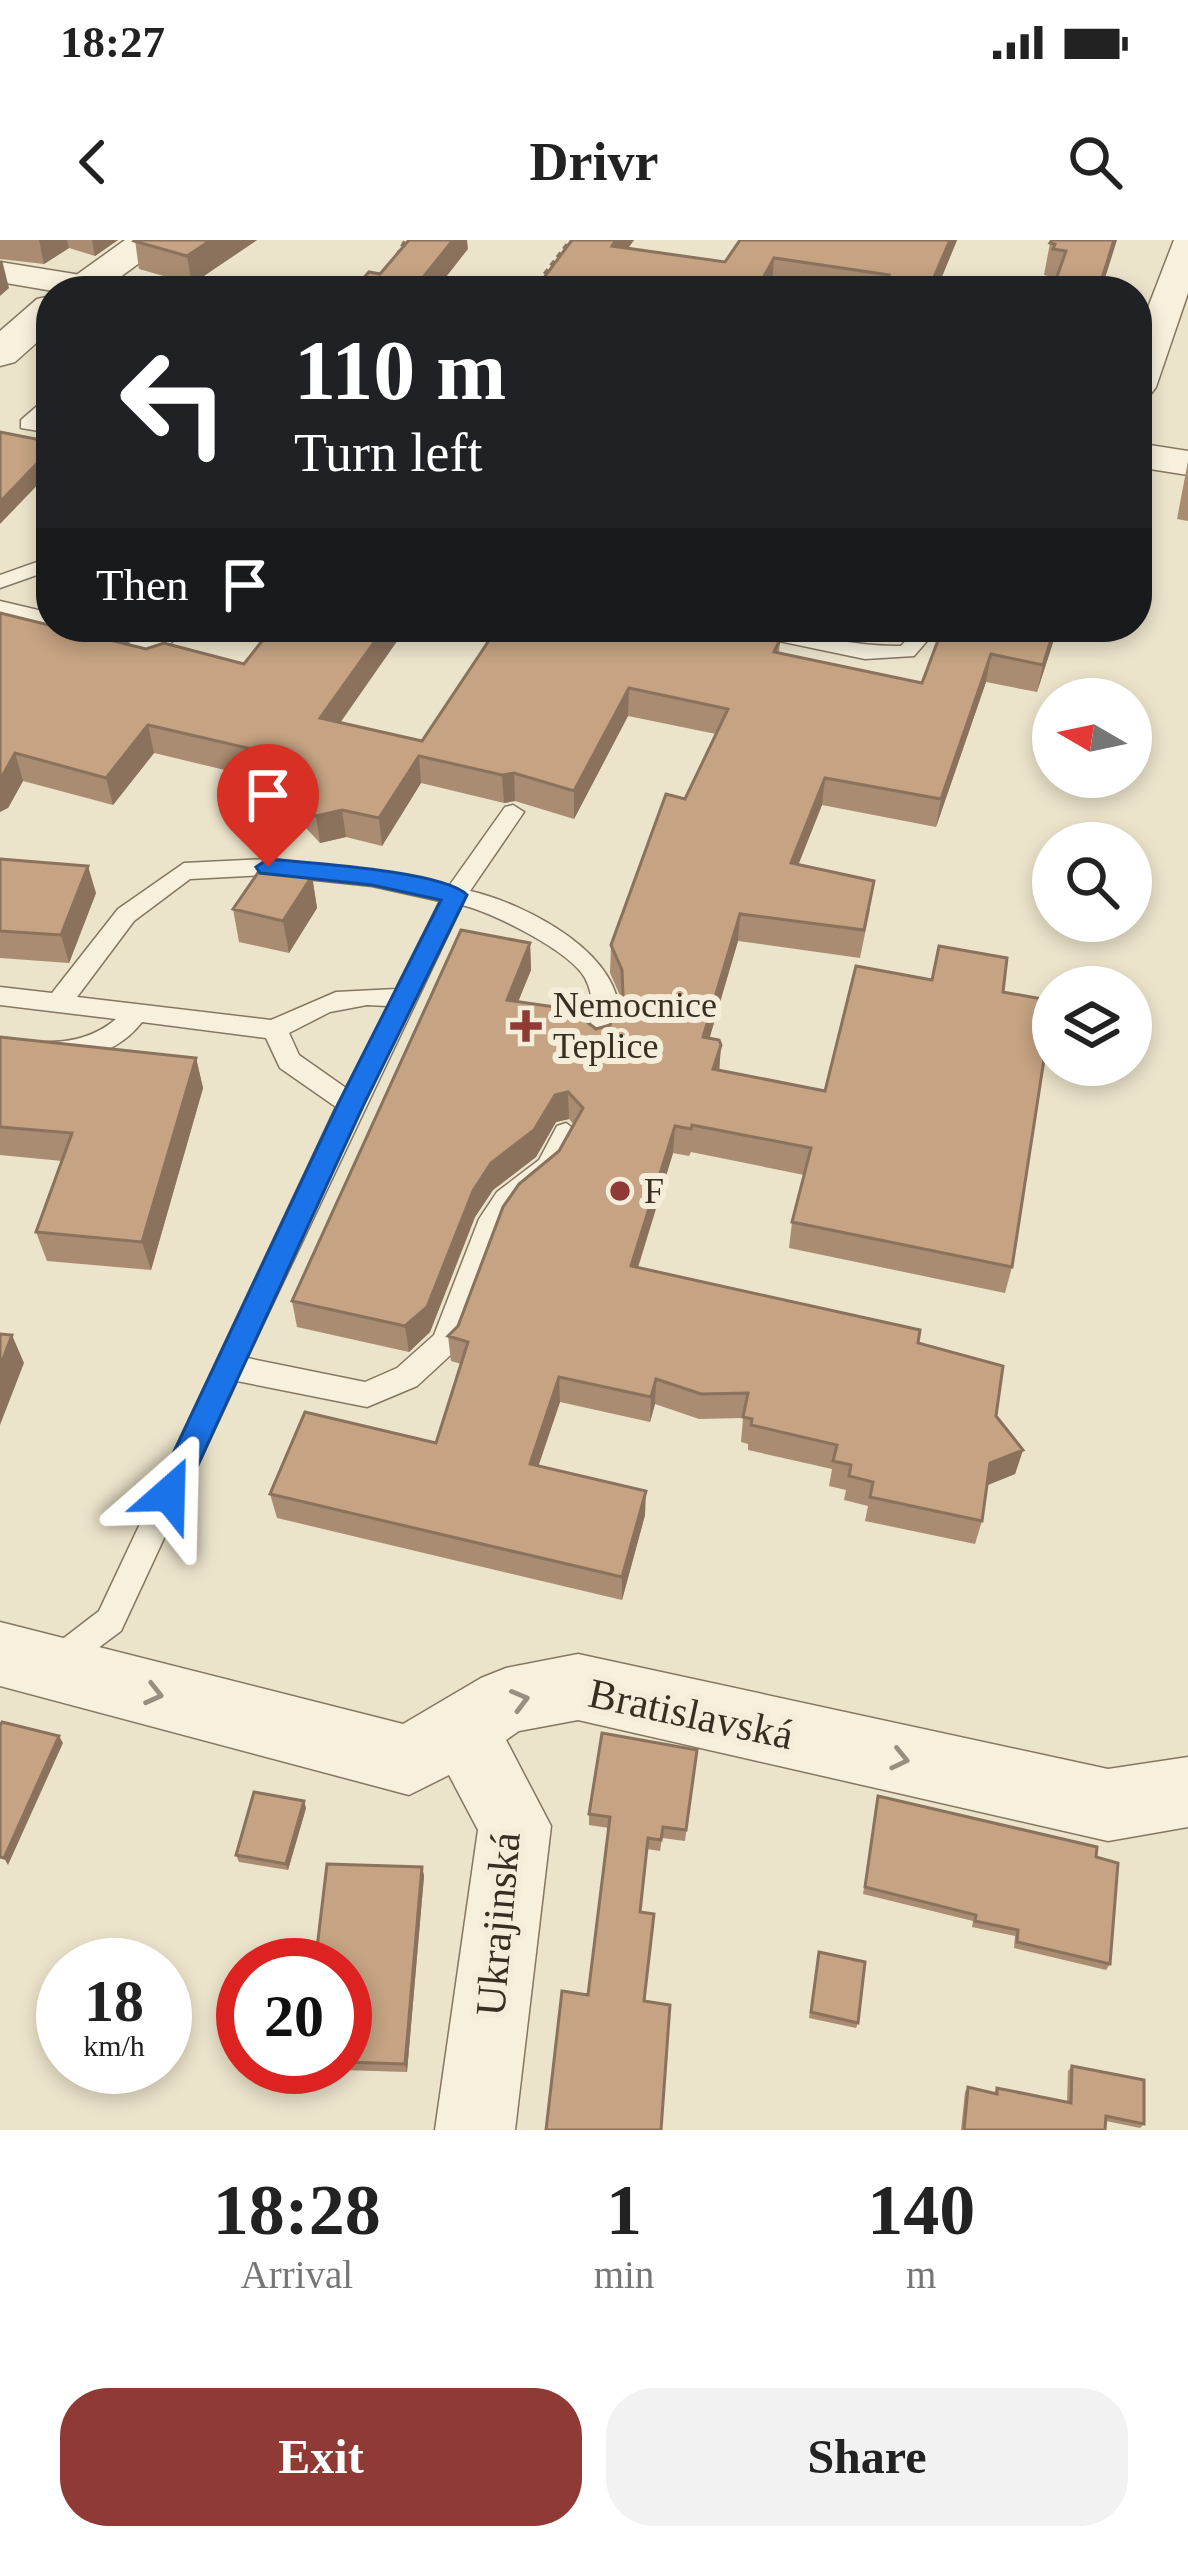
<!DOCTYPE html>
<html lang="en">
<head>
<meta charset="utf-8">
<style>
	:root { --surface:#fff; --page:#f2f2f2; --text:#222; --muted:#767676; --accent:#8f3a35 }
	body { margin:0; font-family:Georgia,serif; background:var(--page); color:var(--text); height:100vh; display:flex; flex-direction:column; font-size:45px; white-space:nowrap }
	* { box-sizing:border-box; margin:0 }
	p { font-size:39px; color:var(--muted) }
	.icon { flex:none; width:66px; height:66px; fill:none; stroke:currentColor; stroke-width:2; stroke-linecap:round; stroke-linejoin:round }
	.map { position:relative; height:1890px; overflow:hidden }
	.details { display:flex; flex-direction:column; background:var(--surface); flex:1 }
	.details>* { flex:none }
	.hud { position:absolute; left:36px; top:36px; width:1116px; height:366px; border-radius:48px; box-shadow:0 6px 18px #0003; background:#202124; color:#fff; overflow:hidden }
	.needle { width:78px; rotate:279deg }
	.controls { position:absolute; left:1032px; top:438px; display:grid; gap:24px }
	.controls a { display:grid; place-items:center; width:120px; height:120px; border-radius:50%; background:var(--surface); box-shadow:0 6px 18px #0003; font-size:60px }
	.speed { position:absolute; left:36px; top:1698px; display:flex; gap:24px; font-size:60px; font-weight:700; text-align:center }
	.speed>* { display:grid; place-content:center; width:156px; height:156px; border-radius:50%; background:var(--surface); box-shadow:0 6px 18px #0003; line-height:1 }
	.speed small { font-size:30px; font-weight:400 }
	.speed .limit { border:18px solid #d22; background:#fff; color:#111 }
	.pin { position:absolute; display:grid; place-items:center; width:102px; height:102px; color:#fff; margin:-123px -51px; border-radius:50% 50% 50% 0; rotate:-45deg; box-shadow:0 0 12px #0007 }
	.pin .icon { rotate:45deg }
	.me { position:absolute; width:132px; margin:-66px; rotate:25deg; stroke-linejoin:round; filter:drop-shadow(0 0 9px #0008) }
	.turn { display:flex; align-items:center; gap:42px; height:252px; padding:0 60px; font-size:54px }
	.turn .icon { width:156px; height:156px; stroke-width:2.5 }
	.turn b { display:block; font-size:84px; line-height:102px }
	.then { display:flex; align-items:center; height:114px; padding:0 60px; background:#0003; gap:24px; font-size:45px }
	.eta { display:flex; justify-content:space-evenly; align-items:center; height:204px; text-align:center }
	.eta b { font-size:72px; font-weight:800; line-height:84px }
	.cta { display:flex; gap:24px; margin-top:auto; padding:24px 60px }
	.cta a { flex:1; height:138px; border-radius:48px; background:var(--accent); color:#fff; font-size:48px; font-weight:800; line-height:138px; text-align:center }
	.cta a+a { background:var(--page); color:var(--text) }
	.status { display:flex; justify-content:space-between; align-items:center; height:84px; padding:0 60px; background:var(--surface); direction:ltr }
	.status svg { height:33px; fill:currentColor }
	header { display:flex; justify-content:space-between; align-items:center; height:156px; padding:0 60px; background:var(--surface); font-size:54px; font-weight:800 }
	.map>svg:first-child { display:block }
</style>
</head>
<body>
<div class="status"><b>18:27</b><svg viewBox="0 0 49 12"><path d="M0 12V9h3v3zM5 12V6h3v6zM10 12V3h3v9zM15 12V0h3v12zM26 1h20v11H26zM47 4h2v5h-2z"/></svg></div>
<header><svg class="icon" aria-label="back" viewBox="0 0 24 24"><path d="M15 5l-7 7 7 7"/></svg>Drivr<svg class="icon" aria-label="search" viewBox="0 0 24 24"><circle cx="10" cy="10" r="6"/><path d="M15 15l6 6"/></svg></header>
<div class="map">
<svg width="1188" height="1890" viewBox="0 0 1188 1890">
	<rect width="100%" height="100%" fill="#ebe3ca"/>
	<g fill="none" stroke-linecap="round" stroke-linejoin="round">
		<g stroke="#867660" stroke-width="3">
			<path id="service" d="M51 154V169L40 181 51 183V193L21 188V180Z
				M51 317V330L0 348V335Z
				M0 361 51 373V385L0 373Z
				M78 387H114L155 397 162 387H183L167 408 109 420 102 418V410L131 403Z
				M731 387C789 387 843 407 901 406L918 387H939L914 416 865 419 741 393Z
				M513 565 524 572 470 651C524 663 630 716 618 784 616 797 612 809 599 813L586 804C593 784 596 759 585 738 570 711 492 672 462 665L247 1118 365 1142 397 1128 434 1095 479 979 497 952 539 920 557 886 566 883 579 893 557 934 517 968 501 991 456 1110 417 1146 367 1167 237 1141 121 1391 55 1440 43 1436 39 1425 43 1414 99 1371 336 867 280 828 266 798 142 782C107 827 51 822 0 818V800C42 803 82 808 116 779L0 765V747L52 753 118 669 184 623 268 619 372 630 449 646 505 567ZM268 635 372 646 440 661 396 749 336 752 271 780 77 757 134 681 190 639ZM367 765 388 766 346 848 299 815 289 793 330 772Z"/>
		</g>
		<g stroke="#867660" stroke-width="3">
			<path id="minor" d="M1174 0H1188V53L1156 147 1150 155 1137 158V96Z
				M0 22 118 41 130 44 135 51H53L0 42Z
				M1137 203 1188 211V235L1137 227Z
				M0 1382 403 1484 481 1438 506 1428 578 1414 1108 1529 1188 1517V1587L1108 1601 578 1480 519 1491 506 1500 551 1586 515 1890H435L478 1590 449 1535 409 1555 0 1446Z"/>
		</g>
		<g stroke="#867660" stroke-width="3">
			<path id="tertiary" d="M125 0H171L101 51H54Z
				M51 56V90L15 122 0 126V91L37 59Z"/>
		</g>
		<path stroke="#867660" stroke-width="4.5" stroke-dasharray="6 4.5" stroke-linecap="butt" d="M397 16 406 0
			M532 51 571 0"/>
		<use href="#service" fill="#f6f0dc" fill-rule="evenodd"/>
		<use href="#minor" fill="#f6f0dc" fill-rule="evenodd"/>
		<use href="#tertiary" fill="#f6f0dc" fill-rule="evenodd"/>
	</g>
	<path fill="#a98c71" d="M0 0H118L95 16 69 8 44 24 0 19Z
		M135 0H257L192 44 139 29Z
		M572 0H634L628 8 725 22 740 0H957L936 51H815L772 45Z
		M1117 0 1055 43 1047 42 1048 36 1044 35 1050 3Z
		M1188 221V281L1177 279Z
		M0 373 340 482 422 501 780 400 779 413 922 443 1058 387 1037 452 986 442 936 587 822 565 798 624 870 669 860 718 738 701 709 798 721 805 719 830 825 851 1003 752 1012 1027 1005 1053 789 1008 792 982 804 935 691 912 689 916 673 913 638 1028 918 1103 996 1176 1023 1210 1015 1234 987 1245 982 1281 975 1304 865 1281 868 1266 844 1260 846 1250 829 1246 832 1229 748 1210V1204L741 1202 743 1178 699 1179 655 1164 650 1182 560 1162 538 1226 645 1275 622 1360 277 1278 270 1254 436 1203 461 1124 451 1121 448 1096 458 1086 559 911 574 885 569 879 556 882 536 917 493 950 475 977 430 1092 409 1112 297 1087 292 1061 530 703 531 730 518 761 583 771V779L596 789 610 785 622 760 610 733 611 705 716 494 628 476 574 579 515 561 504 563 421 543 382 606 346 597 320 603 306 588 273 579 268 552 275 542 154 513 113 565 23 541 8 568Z
		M0 619 96 653 69 723 0 718Z
		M312 636 317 668 289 713 239 702 233 669Z
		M0 797 196 818 203 848 151 1030 47 1021 36 992 62 921 0 915Z
		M697 1510 685 1601 662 1598 660 1611 647 1609 588 1755 609 1588 589 1585V1574Z
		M878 1556 1096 1617 1110 1724 1106 1730 1014 1708 1015 1696 972 1687 973 1681 863 1654Z
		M306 1568 288 1630 239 1622 236 1615Z
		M422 1627 424 1636 407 1832 307 1829 306 1827H345V1725Z
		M819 1712 858 1783 856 1788 809 1778Z
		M1072 1826 1144 1884 1140 1888 1106 1881 1105 1890H961L965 1852 968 1847 994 1853 997 1848 1067 1862 1068 1831Z"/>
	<path fill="#8a725c" d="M39 0H67L69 8 44 24Z
		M92 0H118L95 16Z
		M211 0H257L192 44 187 16Z
		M453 0H467L468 9 435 51 421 40Z
		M616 0H634L611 32 612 6Z
		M950 0H957L936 51H928Z
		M1114 0H1117L1101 51H1098Z
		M774 18 772 45 768 51H756Z
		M2 20 9 48 0 56V22Z
		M51 209V231L0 284V262Z
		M385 387H407L324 506 320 478Z
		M1055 387H1058L1037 452 1043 425Z
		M991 414 986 442 936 587 941 559Z
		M629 448 628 476 574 579V551Z
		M148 485 154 513 113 565 106 538Z
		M15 513 23 541 8 568 0 572V540Z
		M419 516 421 543 382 606 379 578Z
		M514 533 515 561 504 563 502 535Z
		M825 538 822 565 788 651 791 623Z
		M342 570 346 597 320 603 316 576Z
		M88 626 96 653 69 723 61 695Z
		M312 636 317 668 289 713 283 681Z
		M740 674 738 701 702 824 703 797Z
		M530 703 531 730 508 787 507 760Z
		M721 805 719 833 713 829Z
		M196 818 203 848 151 1030 142 1002Z
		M568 852 569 879 556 882 536 917 493 950 475 977 430 1092 409 1112 405 1086 473 951 491 923 555 855Z
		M675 886 673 913 630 1052 631 1026Z
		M12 1095 24 1123 0 1185V1127Z
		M559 1137 560 1162 531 1248 530 1224Z
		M656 1139 655 1164 650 1182 651 1157Z
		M1023 1210 1015 1234 983 1247 990 1223Z
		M646 1251 645 1275 622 1360V1337Z
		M59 1496 63 1503 8 1625 4 1618Z
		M304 1561 306 1568 288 1630 286 1624Z
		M422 1627 424 1636 407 1832 405 1824Z"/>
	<path fill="#c5a383" stroke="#8a725c" stroke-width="3" d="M135 0H211L187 16 134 1Z
		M409 0H453L421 40 449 44 443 51H352L369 32 380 34Z
		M572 0H616L612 6 725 22 740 0H950L928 51H881L889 35 774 18 756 51H534Z
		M1052 0H1114L1098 51H1052L1066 11 1053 9 1055 4 1050 3Z
		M0 192 51 202V209L0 262Z
		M0 373 146 409 164 403 244 424 273 387H385L320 478 422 501 498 387H712L780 400 774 412 922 443 943 387H1055L1043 425 991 414 941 559 825 538 791 623 874 641 864 690 740 674 703 797 719 800 721 805 713 829 825 851 856 726 932 740 939 706 1007 718 1003 752 1053 761 1012 1027 792 982 811 908 692 885 691 889 675 886 631 1026 920 1090 918 1103 1003 1126 996 1176 1023 1210 990 1223 982 1281 870 1257 873 1242 849 1236 851 1225 833 1221 837 1205 751 1185 752 1179 743 1177 748 1153 701 1154 656 1139 651 1157 559 1137 530 1224 646 1251 622 1337 270 1254 305 1172 436 1203 468 1102 448 1096 458 1086 503 967 519 944 559 911 583 868 568 852 555 855 534 890 491 923 473 951 427 1067 405 1086 292 1061 461 690 530 703 507 760 583 771 582 778 596 789 610 785 623 756 622 730 611 705 666 554 685 559 728 469 629 448 574 551 514 533 502 535 419 516 379 578 342 570 316 576 302 560 268 552 291 518 148 485 106 538 15 513 0 540Z
		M0 619 88 626 61 695 0 691Z
		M264 624 312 636 283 681 233 669Z
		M0 797 196 818 142 1002 36 992 72 893 0 887Z
		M0 1094 12 1095 0 1127Z
		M2 1482 59 1496 4 1618 0 1617V1486Z
		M602 1493 697 1510 686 1590 663 1587 661 1600 648 1598 640 1672 654 1674 644 1761 670 1765 661 1890H546L562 1751 588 1755 610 1577 589 1574Z
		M254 1552 304 1561 286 1624 236 1615Z
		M878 1556 1097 1607 1096 1617 1118 1623 1110 1724 1017 1702 1018 1690 975 1681 976 1675 865 1647Z
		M327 1624 422 1627 405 1824 345 1822V1725H315Z
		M819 1712 865 1722 858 1783 811 1772Z
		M1072 1826 1144 1840V1884L1106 1876 1105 1890H964L968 1847 997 1854V1848L1071 1863Z"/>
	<defs><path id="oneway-chevron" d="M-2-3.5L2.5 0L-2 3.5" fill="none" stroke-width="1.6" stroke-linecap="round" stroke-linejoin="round" transform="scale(3)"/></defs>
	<g stroke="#978f7f">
		<use href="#oneway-chevron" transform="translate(154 1454) rotate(14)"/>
		<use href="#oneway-chevron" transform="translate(520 1460) rotate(-15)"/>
		<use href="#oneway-chevron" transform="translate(900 1519) rotate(13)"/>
	</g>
	<path fill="#1a73e8" stroke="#114b97" stroke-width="3" d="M268 619C307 623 444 631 467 655L364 864 180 1264 169 1268 158 1264 154 1254 338 864 441 660 372 645 260 633 256 627Z"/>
	<g fill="#8f3a35" stroke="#f3edd9" stroke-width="4.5">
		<path d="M520 768h12v12h12v12h-12v12h-12v-12h-12v-12h12z"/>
		<circle cx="620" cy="951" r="12"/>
	</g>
	<g text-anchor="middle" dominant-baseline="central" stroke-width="12" stroke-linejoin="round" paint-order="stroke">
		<g font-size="36" fill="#382e22" stroke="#f3edd9" text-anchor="start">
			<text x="553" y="765">Nemocnice<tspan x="553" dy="41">Teplice</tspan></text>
			<text x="644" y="951">F</text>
		</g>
		<g font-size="42" fill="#382e22" stroke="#f3edd9">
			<text transform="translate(691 1474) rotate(12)">Bratislavská</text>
			<text transform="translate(498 1684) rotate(-85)">Ukrajinská</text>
		</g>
	</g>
</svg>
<div class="controls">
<a><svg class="needle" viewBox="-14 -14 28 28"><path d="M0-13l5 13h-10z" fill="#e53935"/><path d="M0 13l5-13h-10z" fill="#767676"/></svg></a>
<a><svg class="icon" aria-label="search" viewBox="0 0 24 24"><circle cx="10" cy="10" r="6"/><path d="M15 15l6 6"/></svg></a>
<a><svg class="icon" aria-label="layers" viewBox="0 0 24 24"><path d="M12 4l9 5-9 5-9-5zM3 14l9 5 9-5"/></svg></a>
</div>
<div class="speed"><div>18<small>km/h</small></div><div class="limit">20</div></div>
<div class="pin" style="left:268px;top:627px;background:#d93025"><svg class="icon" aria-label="arrive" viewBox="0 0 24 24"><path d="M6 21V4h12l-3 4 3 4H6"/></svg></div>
<svg class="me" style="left:169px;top:1254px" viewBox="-20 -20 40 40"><path d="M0-17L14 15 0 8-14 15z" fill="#1a73e8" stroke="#fff" stroke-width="4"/></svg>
<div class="hud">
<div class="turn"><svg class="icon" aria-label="left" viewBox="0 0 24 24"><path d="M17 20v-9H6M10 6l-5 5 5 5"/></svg><div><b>110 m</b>Turn left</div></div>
<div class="then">Then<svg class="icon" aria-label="arrive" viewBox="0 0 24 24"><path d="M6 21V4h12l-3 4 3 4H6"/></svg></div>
</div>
</div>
<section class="details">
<div class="eta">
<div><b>18:28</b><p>Arrival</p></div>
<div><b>1</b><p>min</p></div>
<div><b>140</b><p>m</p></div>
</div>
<div class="cta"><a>Exit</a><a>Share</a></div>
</section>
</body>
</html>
